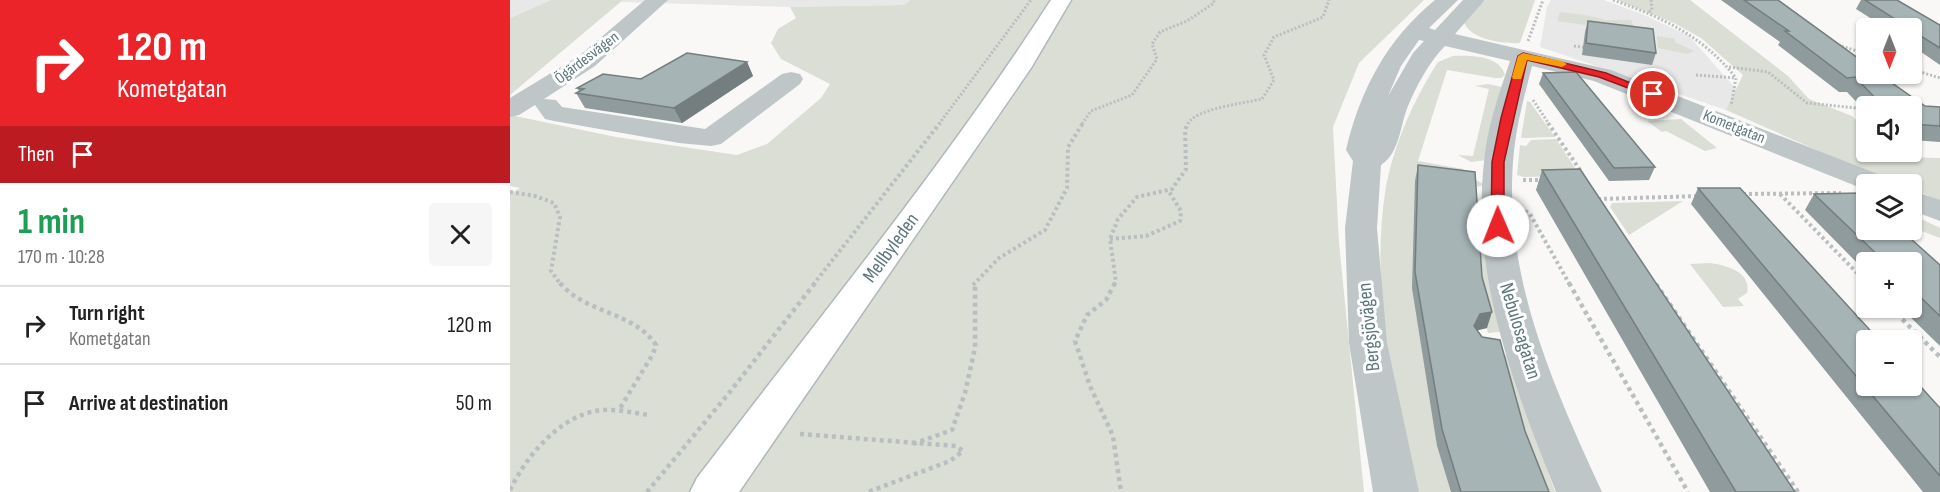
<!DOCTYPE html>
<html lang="en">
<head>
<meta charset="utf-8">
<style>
	:root { --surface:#fff; --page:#f6f6f6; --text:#222; --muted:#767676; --line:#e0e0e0 }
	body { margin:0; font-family:"Sofia Sans Condensed",sans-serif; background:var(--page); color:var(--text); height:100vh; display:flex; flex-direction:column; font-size:22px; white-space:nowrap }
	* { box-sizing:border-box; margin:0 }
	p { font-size:20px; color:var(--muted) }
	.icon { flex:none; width:33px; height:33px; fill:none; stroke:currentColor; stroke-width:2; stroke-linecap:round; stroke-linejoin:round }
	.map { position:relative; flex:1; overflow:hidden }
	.sheet { display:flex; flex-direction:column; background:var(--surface); width:510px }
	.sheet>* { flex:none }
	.hud { background:#eb242a; color:#fff; overflow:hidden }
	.needle { width:39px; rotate:180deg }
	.fabs { position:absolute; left:1346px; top:18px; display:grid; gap:12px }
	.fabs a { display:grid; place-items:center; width:66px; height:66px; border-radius:6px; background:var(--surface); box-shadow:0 2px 4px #0004; font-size:30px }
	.pin { position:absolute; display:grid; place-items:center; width:51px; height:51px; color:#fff; margin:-26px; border:3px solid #fff; border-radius:50%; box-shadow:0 2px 6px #0007 }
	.me { position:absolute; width:66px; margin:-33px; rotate:359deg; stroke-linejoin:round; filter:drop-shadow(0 0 4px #0008) }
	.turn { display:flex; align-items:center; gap:21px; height:126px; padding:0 18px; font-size:27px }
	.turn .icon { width:78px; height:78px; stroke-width:2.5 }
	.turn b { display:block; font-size:42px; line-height:51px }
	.then { display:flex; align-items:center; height:57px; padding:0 18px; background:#0003; gap:12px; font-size:22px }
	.round { display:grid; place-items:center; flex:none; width:63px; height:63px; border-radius:6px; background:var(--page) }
	.summary { display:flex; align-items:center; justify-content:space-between; height:102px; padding:0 18px }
	h1 { font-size:36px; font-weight:700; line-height:45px; color:#1e9e55 }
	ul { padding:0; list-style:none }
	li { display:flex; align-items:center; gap:18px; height:78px; padding:0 18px; border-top:2px solid var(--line) }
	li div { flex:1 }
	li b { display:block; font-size:22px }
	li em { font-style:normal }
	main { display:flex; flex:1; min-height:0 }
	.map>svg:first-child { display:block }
</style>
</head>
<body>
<main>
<section class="sheet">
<div class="hud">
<div class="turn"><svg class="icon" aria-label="right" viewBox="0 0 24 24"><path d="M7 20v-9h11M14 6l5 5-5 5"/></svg><div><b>120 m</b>Kometgatan</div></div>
<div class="then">Then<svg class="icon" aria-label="arrive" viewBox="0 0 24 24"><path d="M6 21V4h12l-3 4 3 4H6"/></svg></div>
</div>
<div class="summary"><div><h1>1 min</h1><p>170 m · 10:28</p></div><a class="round"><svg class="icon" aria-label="close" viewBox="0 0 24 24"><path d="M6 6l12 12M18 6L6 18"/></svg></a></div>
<ul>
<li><svg class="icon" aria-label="right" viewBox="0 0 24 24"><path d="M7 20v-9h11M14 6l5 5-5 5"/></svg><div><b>Turn right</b><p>Kometgatan</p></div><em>120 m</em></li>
<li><svg class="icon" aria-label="arrive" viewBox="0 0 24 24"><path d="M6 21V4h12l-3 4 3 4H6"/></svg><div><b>Arrive at destination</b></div><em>50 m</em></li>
</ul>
</section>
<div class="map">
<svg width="1430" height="492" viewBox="0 0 1430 492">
	<rect width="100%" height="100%" fill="#f9f8f6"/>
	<path fill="#e7e8e7" d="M0 0H41L0 18Z
		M113 0H401L395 5 280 7 111 2Z
		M1041 0H1094L1132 14 1179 36 1226 89 1224 96 1216 110 1030 47 1037 7Z"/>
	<path fill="#daded5" d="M41 0H113L0 95V18Z
		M401 0H914L849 63 823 127 829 243 854 492H0V194L10 188 0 186V115L106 137 227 155 257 144 311 98 320 84 271 59 261 43 268 29 286 18 280 7 394 5Z
		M976 0H1025L1010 43C994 44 960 40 954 22L961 12Z
		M1107 0H1180L1278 76 1299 99 1342 116 1356 130V152H1384L1394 157 1430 158V201L1401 188V184H1391L1354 171 1216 110 1233 75 1191 38 1164 23Z
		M1050 12 1076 15 1095 20H1121L1124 27 1083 26 1047 21Z
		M1147 36 1165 39V42L1184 51 1177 54 1148 48Z
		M943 56C959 55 990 55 995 75L991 78H985L937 70 908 161 953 169 960 182 966 180 975 185 961 188 905 181 927 446 941 492H902C885 394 860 292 875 193 882 148 904 99 928 62Z
		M978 84 992 87 977 160 961 162 948 155 963 156 979 89 965 86Z
		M1017 101 1020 102 1045 137 1011 138Z
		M1171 119 1207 148 1195 151 1156 131 1152 132 1137 121Z
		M1046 139 1065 168 1064 171 1059 176 1014 177 1007 175 1010 145 1016 146 1021 140Z
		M962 200 974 204 991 331 989 332 978 333 968 294Z
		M1173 201 1119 235 1100 207 1102 203Z
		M1401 214 1430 228V238L1401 227Z
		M1200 263C1216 265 1242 272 1237 293L1228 299 1234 306 1213 307 1180 264Z
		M991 353 998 356 1045 492H1025Z"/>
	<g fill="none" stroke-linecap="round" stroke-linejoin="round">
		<g stroke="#b0b9bb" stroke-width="3">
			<path id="major" d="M541 0H561L521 68 229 492H180L187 478C306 321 434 166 541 0Z"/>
		</g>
		<path stroke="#b9bfc0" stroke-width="3" stroke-dasharray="2 2" stroke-linecap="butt" d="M1103 0C1153 18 1192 35 1226 78L1221 106
			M1139 12 1142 10 1141 0
			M1018 41 1033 0
			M1328 45 1356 54
			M1064 46 1078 48
			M1219 67 1258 72 1297 103 1356 109
			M1401 69 1430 78
			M1186 75 1226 78
			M1023 100 1039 124
			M429 124 521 0
			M572 124 581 111 622 95 647 59 642 44 650 32 677 21 704 3V0
			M678 124C684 109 735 103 752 99L764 80 754 55 764 37 813 17 819 0"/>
		<path stroke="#b9bfc0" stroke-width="4" stroke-dasharray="3 3" stroke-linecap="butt" d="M1038 123 1072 173
			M1013 180H1033
			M0 192 25 196 44 203 50 217 41 271 51 285
			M1233 194 1331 193
			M1270 194 1356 282
			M1088 199 1190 196
			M1015 211 1020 214 1060 285
			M600 239 636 236 670 221 671 211 658 190
			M303 285 430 123
			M463 285 489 258 535 230 557 188 558 147 573 123
			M604 285 606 282 600 239 608 219 627 197 662 189 676 169 675 130 678 123"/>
		<path stroke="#b9bfc0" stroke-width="4.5" stroke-dasharray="4 4" stroke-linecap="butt" d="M50 283C76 314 123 311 146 345L143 354 109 410
			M605 283 596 300 577 315 565 341 580 386 603 436 611 492
			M1059 283 1178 492
			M1146 284 1288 492
			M1381 308 1430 357
			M290 434 446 446 453 451 440 461 358 492
			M403 444 442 430 455 393 465 348V283
			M0 490C17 455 51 414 92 410 108 409 124 413 139 415
			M137 492 219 393 305 283"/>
		<path fill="#bfc6c8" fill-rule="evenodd" d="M135 0H158L85 66 34 99 46 100 52 107 195 129 272 74 281 72 290 74 293 79 290 84 211 144 201 146 169 143 44 121 35 119 25 105 9 115 0 117V98L69 56Z
			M925 0H948L919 28 925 30 953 0H975L945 34 1101 70 1378 178 1382 184H1356V190L1084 81 1022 66C1015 94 1007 122 1004 151 991 272 1043 385 1092 492H1046C1004 386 961 278 974 162 977 127 989 94 1000 61L935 46C919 62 907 85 898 106 890 125 890 153 871 165L867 228 877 343 909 492H863L839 343 835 228 843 161 836 150C850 90 877 39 925 0ZM909 40 914 41 903 53 878 96 891 66Z
			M1401 190 1430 200V221L1401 210Z"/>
		<use href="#major" fill="#fff" fill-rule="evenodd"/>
	</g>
	<path fill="#8f9b9d" d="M1211 0H1268L1415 106 1430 107V142L1401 140V106H1356V112L1337 92H1329L1268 45 1270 42Z
		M1351 0H1387L1430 25V65L1401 45V28H1376L1346 9Z
		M1078 21 1146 53 1142 65 1072 55 1075 32Z
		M237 62 243 76 172 123 75 108 66 93 69 91 67 88Z
		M1033 73 1145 167 1139 180 1099 181 1029 84Z
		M908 165 972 277 977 328 967 330 1015 431 1039 492H941L927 446 902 288 905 181Z
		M1032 170 1285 492H1200L1026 190Z
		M1188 188 1430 408V492H1413L1181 204Z
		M1304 194 1430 265V346L1391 308H1401V262H1356V272L1295 210Z"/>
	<path fill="#747e7f" d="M237 62 243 76 172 123 164 108Z
		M982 312 977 328 965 331 964 326 970 314Z"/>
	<path fill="#a6b4b6" stroke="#747e7f" stroke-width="1.5" d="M1234 0H1268L1356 64V74H1369L1415 106 1430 107V126L1401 124V106H1373L1345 77 1337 78 1275 31H1279Z
		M1355 0H1387L1430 25V48L1401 30V28H1399Z
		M1078 21 1143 29 1146 53 1076 43Z
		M177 53 237 62 164 108 66 93 74 89 67 88 93 74 131 79Z
		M1066 72 1145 167 1104 168 1033 73Z
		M908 165 965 172 972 277 982 312 970 314 964 326 972 337 990 340 1015 431 1039 492H951L932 429 905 272Z
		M1070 169 1285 492H1226L1032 170Z
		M1188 188H1230L1369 340H1356V386H1401V376L1430 408V476Z
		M1350 193 1356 198V230H1391L1430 265V316L1401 288V262H1375L1304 194Z"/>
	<path fill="#eb242a" stroke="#99171b" stroke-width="1.5" d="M1013 53 1096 73 1148 94 1139 96 1089 77 1017 60 994 162V226L988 230 981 226 982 162 991 118 1008 56Z"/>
	<path fill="#f59e0b" d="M1013 53 1052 61 1057 64 1052 67 1017 60 1011 79H1003L1002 77 1008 56Z"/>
	<g text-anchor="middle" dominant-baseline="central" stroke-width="6" stroke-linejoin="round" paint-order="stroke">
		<g font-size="16" fill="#5e777c" stroke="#fff">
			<text transform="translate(77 58) rotate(-37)">Ögärdesvägen</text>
			<text transform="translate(1224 127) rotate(22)">Kometgatan</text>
		</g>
		<g font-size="20" fill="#5e777c" stroke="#fff">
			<text transform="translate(381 248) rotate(-54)">Mellbyleden</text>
			<text transform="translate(859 327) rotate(-96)">Bergsjövägen</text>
			<text transform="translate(1010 331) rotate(73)">Nebulosagatan</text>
		</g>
	</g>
</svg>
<div class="fabs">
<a><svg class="needle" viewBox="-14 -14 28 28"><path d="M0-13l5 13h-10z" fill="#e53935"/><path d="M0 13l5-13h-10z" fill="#767676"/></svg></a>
<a><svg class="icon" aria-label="sound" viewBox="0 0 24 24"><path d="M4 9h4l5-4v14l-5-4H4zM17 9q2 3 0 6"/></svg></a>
<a><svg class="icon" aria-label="layers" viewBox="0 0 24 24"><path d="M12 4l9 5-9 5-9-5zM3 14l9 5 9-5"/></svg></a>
<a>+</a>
<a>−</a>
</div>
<div class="pin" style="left:1143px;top:94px;background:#d93025"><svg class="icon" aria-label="arrive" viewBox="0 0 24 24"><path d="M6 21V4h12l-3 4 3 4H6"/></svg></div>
<svg class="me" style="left:988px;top:226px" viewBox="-20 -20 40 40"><circle r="19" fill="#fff"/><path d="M0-13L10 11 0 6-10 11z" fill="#eb242a"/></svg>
</div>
</main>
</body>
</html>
